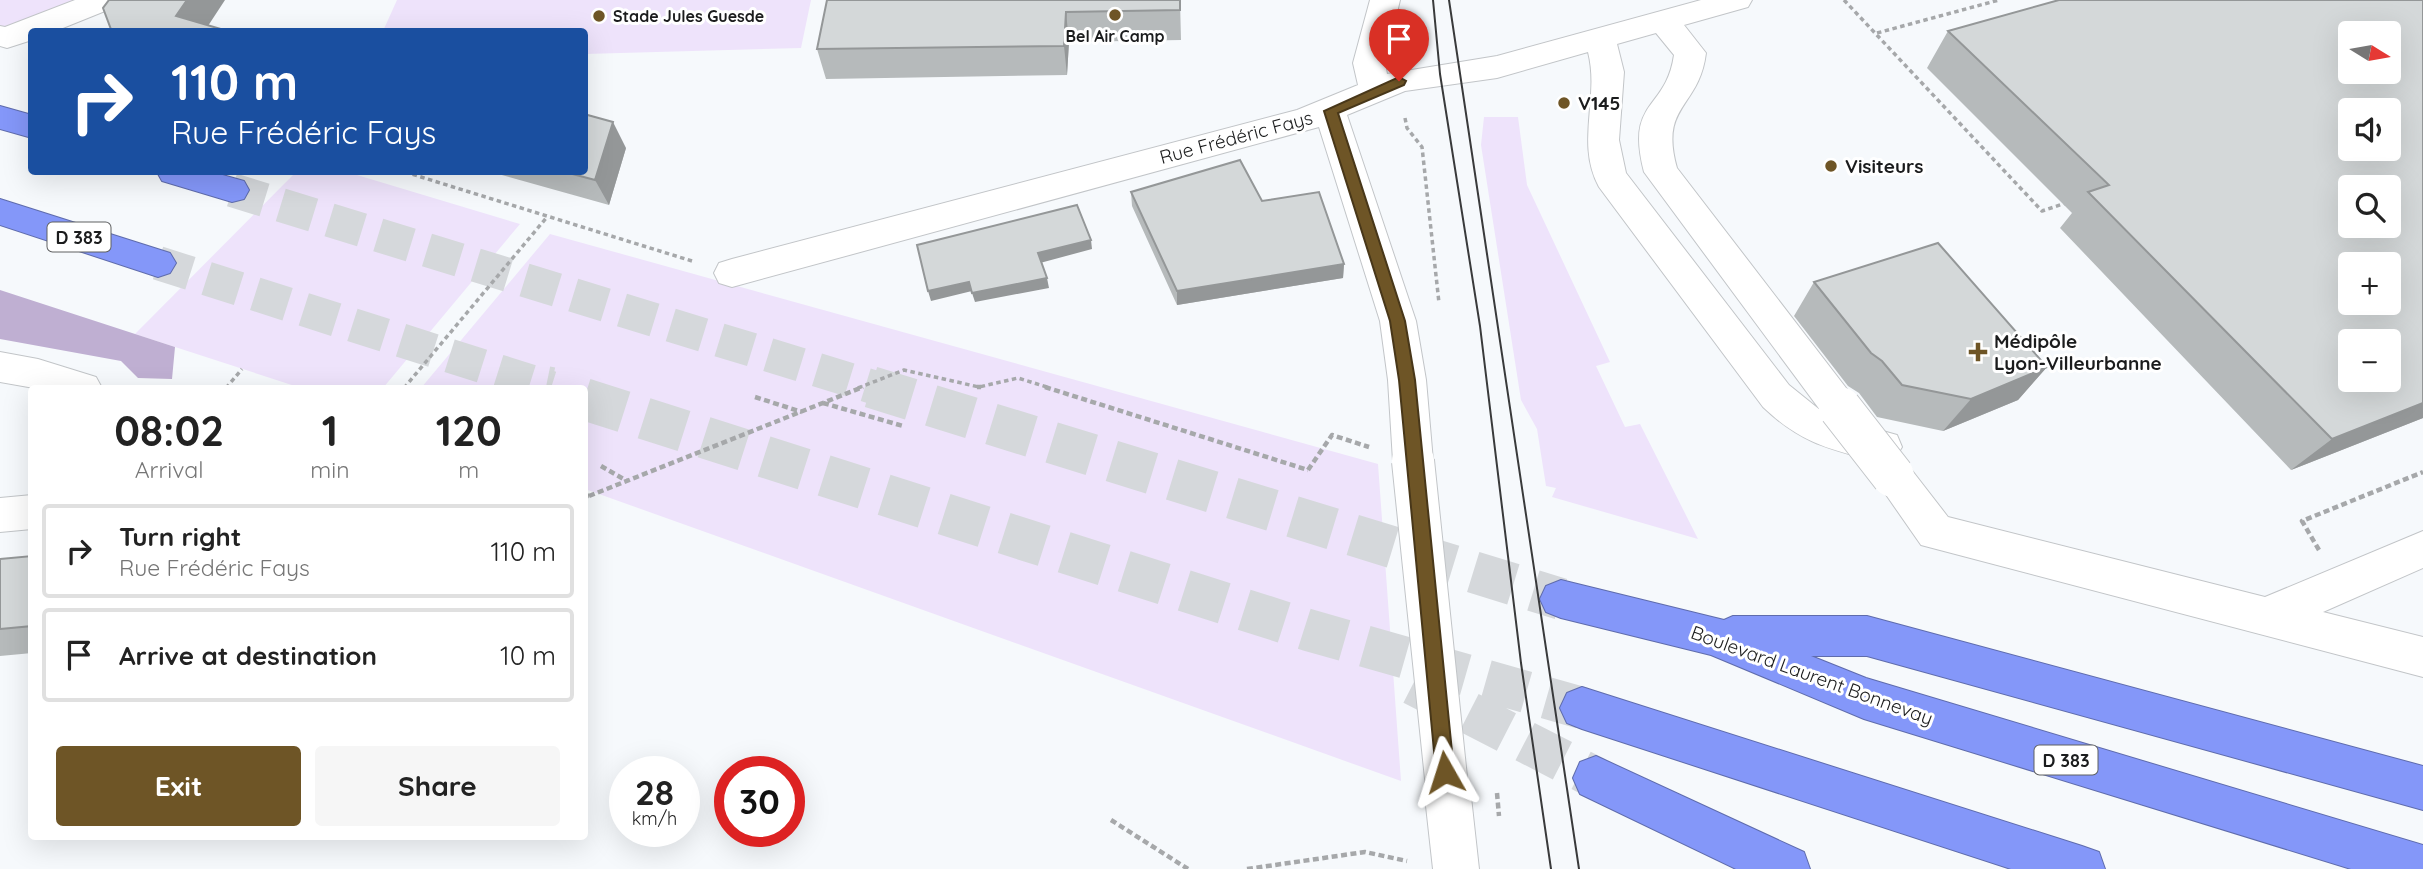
<!DOCTYPE html>
<html lang="en">
<head>
<meta charset="utf-8">
<style>
	:root { --surface:#fff; --page:#f6f6f6; --text:#222; --muted:#767676; --line:#e0e0e0; --accent:#6e5526 }
	body { margin:0; font-family:Quicksand,sans-serif; background:var(--page); color:var(--text); height:100vh; display:flex; flex-direction:column; font-size:26px; white-space:nowrap }
	* { box-sizing:border-box; margin:0 }
	p { font-size:23px; color:var(--muted) }
	.icon { flex:none; width:38px; height:38px; fill:none; stroke:currentColor; stroke-width:2; stroke-linecap:round; stroke-linejoin:round }
	.map { position:relative; flex:1; overflow:hidden }
	.drawer { position:absolute; left:28px; top:385px; width:560px; height:455px; display:flex; flex-direction:column; background:var(--surface); border-radius:7px; box-shadow:0 7px 28px #0002 }
	.drawer>* { flex:none }
	.banner { position:absolute; left:28px; top:28px; width:560px; height:147px; border-radius:7px; box-shadow:0 7px 28px #0002; background:#1a4fa0; color:#fff; overflow:hidden }
	.needle { width:46px; rotate:101deg }
	.buttons { position:absolute; left:2338px; top:21px; display:grid; gap:14px }
	.buttons a { display:grid; place-items:center; width:63px; height:63px; border-radius:7px; background:var(--surface); box-shadow:0 7px 28px #0002; font-size:35px }
	.speed { position:absolute; left:609px; top:756px; display:flex; gap:14px; font-size:35px; font-weight:700; text-align:center }
	.speed>* { display:grid; place-content:center; width:91px; height:91px; border-radius:50%; background:var(--surface); box-shadow:0 7px 28px #0002; line-height:1 }
	.speed small { font-size:18px; font-weight:400 }
	.speed .limit { border:10px solid #d22; background:#fff; color:#111 }
	.pin { position:absolute; display:grid; place-items:center; width:60px; height:60px; color:#fff; margin:-72px -30px; border-radius:50% 50% 50% 0; rotate:-45deg; box-shadow:0 0 7px #0007 }
	.pin .icon { rotate:45deg }
	.me { position:absolute; width:77px; margin:-38px; rotate:354deg; stroke-linejoin:round; filter:drop-shadow(0 0 5px #0008) }
	.turn { display:flex; align-items:center; gap:24px; height:147px; padding:0 28px; font-size:32px }
	.turn .icon { width:91px; height:91px; stroke-width:2.5 }
	.turn b { display:block; font-size:49px; line-height:60px }
	.eta { display:flex; justify-content:space-evenly; align-items:center; height:119px; text-align:center }
	.eta b { font-size:42px; font-weight:700; line-height:49px }
	.cta { display:flex; gap:14px; margin-top:auto; padding:14px 28px }
	.cta a { flex:1; height:80px; border-radius:7px; background:var(--accent); color:#fff; font-size:28px; font-weight:700; line-height:80px; text-align:center }
	.cta a+a { background:var(--page); color:var(--text) }
	ul { padding:0; list-style:none }
	li { display:flex; align-items:center; gap:21px; height:94px; margin:0 14px 10px; padding:0 14px; border:4px solid var(--line); border-radius:7px }
	li div { flex:1 }
	li b { display:block; font-size:26px }
	li em { font-style:normal }
	.map>svg:first-child { display:block }
</style>
</head>
<body>
<div class="map">
<svg width="2423" height="869" viewBox="0 0 2423 869">
	<rect width="100%" height="100%" fill="#f6f9fc"/>
	<path fill="#eee3fb" d="M0 0H83L14 31 0 27Z
		M397 0H811L801 48 585 54 584 32 383 31Z
		M1484 117H1518L1527 185 1610 362 1596 366 1625 427 1640 424 1698 539 1552 497 1556 488 1546 486 1537 429 1521 400 1481 145Z
		M296 172H347L520 224 383 388H301L135 334Z
		M550 234 1378 464 1401 781 585 489 584 388H421Z"/>
	<path fill="#bfafd2" d="M0 290 175 347 172 379 138 378 121 361 0 339Z"/>
	<g fill="none" stroke-linecap="round" stroke-linejoin="round">
		<path stroke="#d5d8db" stroke-width="34" stroke-dasharray="34 17" stroke-linecap="butt" d="M232 190 876 388
			M158 263 551 388"/>
		<path stroke="#d5d8db" stroke-width="42" stroke-dasharray="42 21" stroke-linecap="butt" d="M546 387 551 388
			M871 387 1561 599
			M584 399 1308 630 1582 708
			M1413 684 1596 778"/>
		<g stroke="#c2c5c8" stroke-width="2">
			<path id="minor" d="M75 0H119L115 7 53 32H32V40L7 48 0 46V26L5 27Z
				M1370 0H1400L1385 63 1387 74 1497 56 1701 0H1752L1748 7 1684 25 1706 53C1699 109 1659 104 1677 168L1853 397 1859 408 1853 419 1847 421 1897 435 1902 447 1894 460 1907 464 1948 517 2265 597 2423 531V568L2323 612 2423 637V677L1921 545 1873 476 1882 463C1831 449 1803 445 1763 407L1599 187C1575 143 1600 98 1588 52L1497 78 1405 91 1347 115 1416 321 1426 380 1433 461 1427 473 1413 478 1399 473 1393 461 1388 380 1380 321 1319 127 732 287 719 283 714 273 719 263 732 259 1297 110 1358 85 1353 63ZM1656 33 1674 55C1666 111 1625 99 1644 172L1820 410 1789 385 1626 173 1619 140 1624 72 1617 44Z
				M0 352 38 359 96 377 102 388H34L0 382Z
				M32 495V529L0 532V498Z
				M1448 775 1464 781 1471 797 1479 869H1433L1425 797 1432 781Z"/>
		</g>
		<g stroke="#5f6cac" stroke-width="2">
			<path id="highway" d="M0 106 32 115V138L0 129Z
				M157 172H212L244 181 249 190 244 199 232 202 162 181Z
				M0 199 170 253 176 263 170 273 158 277 0 225Z
				M1561 580 1724 620 1733 616H1867L2423 766V810L1867 656H1811L1866 678 2423 845V869H2351L1864 719 1711 655 1561 618 1546 612 1540 599 1546 586Z
				M1582 687 2082 846 2099 852 2105 869H2011L1582 729 1567 723 1560 708 1567 693Z
				M1596 756 1804 852 1810 869H1736L1580 794 1573 778 1580 762Z"/>
		</g>
		<path stroke="#a6a8aa" stroke-width="3.5" stroke-dasharray="4.5 3.5" stroke-linecap="butt" d="M1844 0 2042 211 2066 203
			M1877 33 1999 0
			M1405 118 1407 128 1422 147 1439 303
			M405 172 692 261
			M226 388 242 369"/>
		<path stroke="#a6a8aa" stroke-width="4.5" stroke-dasharray="6 3.5" stroke-linecap="butt" d="M755 397 802 412
			M823 403 903 426
			M601 466 627 481
			M1308 470 1332 435 1369 447
			M584 495 589 496
			M2319 550 2302 521 2423 472
			M1111 820 1188 869
			M1247 869 1365 852 1407 861"/>
		<use href="#minor" fill="#fff" fill-rule="evenodd"/>
		<use href="#highway" fill="#8497f9" fill-rule="evenodd"/>
		<path stroke="#393a3b" stroke-width="2" d="M1433 0 1440 74 1480 326 1521 663 1551 869
			M1449 0 1579 869"/>
		<g stroke="#c2c5c8" stroke-width="44" stroke-linecap="butt">
			<path id="minor-bridge" d="M1840 408 1893 476
				M1413 461 1448 797"/>
		</g>
		<path stroke="#a6a8aa" stroke-width="3.5" stroke-dasharray="4.5 3.5" stroke-linecap="butt" d="M404 388 547 217
			M858 388 904 370 979 387 1018 378 1050 388"/>
		<path stroke="#a6a8aa" stroke-width="4.5" stroke-dasharray="6 3.5" stroke-linecap="butt" d="M977 387H981
			M1045 387 1308 470
			M589 496 863 387
			M1497 793 1499 816"/>
		<use href="#minor-bridge" stroke="#fff" stroke-width="42"/>
	</g>
	<path fill="#b6babb" d="M827 0H1180L1181 40 1069 42 1067 75 826 79 817 49Z
		M1948 31 2423 418 2291 470 2060 228 2072 213 1927 68Z
		M626 148 609 205 491 172H584Z
		M1131 192 1262 201 1344 264 1343 278 1177 305 1132 206Z
		M1814 282 2047 367 2018 400 1943 431 1877 417 1859 393 1848 386 1794 316Z
		M32 556V653L0 656V559Z"/>
	<path fill="#949798" d="M187 0H225L204 32 176 16Z
		M1066 12 1069 42 1067 75 1064 46Z
		M613 122 626 148 609 205 595 180Z
		M1091 240 1092 249 1040 263 1038 253Z
		M1344 264 1343 278 1177 305V291Z
		M1047 278 1049 288 975 302 972 293Z
		M969 282 972 291 931 301 928 291Z
		M2047 367 2018 400 1943 431 1971 399Z
		M2423 403V418L2291 470 2332 439Z"/>
	<path fill="#d4d8d9" stroke="#949798" stroke-width="2" fill-rule="evenodd" d="M109 0H187L176 16 231 32H112L103 8Z
		M827 0H1180V10L1066 12 1064 46 817 49Z
		M2059 0H2423V403L2332 439 2088 192 2109 185 1948 31ZM2350 33H2389V72H2350ZM2350 110H2389V149H2350ZM2350 187H2389V226H2350ZM2350 264H2389V303H2350ZM2350 341H2389V380H2350Z
		M584 114 613 122 595 180 565 172H584Z
		M1240 160 1262 201 1319 192 1344 264 1177 291 1131 192Z
		M1077 205 1091 240 1038 253 1047 278 972 293 969 282 928 291 917 245Z
		M1938 243 2047 367 1971 399 1902 385 1882 361 1871 353 1814 282Z
		M32 556V626L0 629V559Z"/>
	<path fill="#6e5526" stroke="#483719" stroke-width="2" d="M1399 77 1406 81 1404 85 1338 113 1405 321 1415 380 1454 772 1452 778 1445 781 1438 778 1436 772 1399 380 1390 321 1324 111Z"/>
	<g fill="#6e5526" stroke="#fff" stroke-width="2.5">
		<circle cx="1115" cy="15" r="7"/>
		<circle cx="599" cy="16" r="7"/>
		<circle cx="1564" cy="103" r="7"/>
		<circle cx="1831" cy="166" r="7"/>
		<path d="M1974.5 341.5h7v7h7v7h-7v7h-7v-7h-7v-7h7z"/>
	</g>
	<g text-anchor="middle" dominant-baseline="central" stroke-width="6" stroke-linejoin="round" paint-order="stroke">
		<g font-size="16" font-weight="bold" fill="#1b1c1d" stroke="#fff" text-anchor="start">
			<text x="613" y="16">Stade Jules Guesde</text>
			<text x="1115" y="36" text-anchor="middle">Bel Air Camp</text>
		</g>
		<g fill="#fff" stroke="#5f6061" stroke-width="2">
			<rect x="47.5" y="222.5" width="63" height="29" rx="5"/>
			<rect x="2034.5" y="745.5" width="63" height="29" rx="5"/>
		</g>
		<g font-size="18" font-weight="bold" fill="#1b1c1d">
			<text x="79" y="237">D 383</text>
			<text x="2066" y="760">D 383</text>
		</g>
		<g font-size="19" font-weight="bold" fill="#1b1c1d" stroke="#fff" text-anchor="start">
			<text x="1578" y="103">V145</text>
			<text x="1845" y="166">Visiteurs</text>
			<text x="1994" y="341">Médipôle<tspan x="1994" dy="22">Lyon-Villeurbanne</tspan></text>
		</g>
		<g font-size="19" fill="#1b1c1d" stroke="#fff">
			<text transform="translate(1236 137) rotate(-15)">Rue Frédéric Fays</text>
			<text transform="translate(1812 675) rotate(20)">Boulevard Laurent Bonnevay</text>
		</g>
	</g>
</svg>
<div class="buttons">
<a><svg class="needle" viewBox="-14 -14 28 28"><path d="M0-13l5 13h-10z" fill="#e53935"/><path d="M0 13l5-13h-10z" fill="#767676"/></svg></a>
<a><svg class="icon" aria-label="sound" viewBox="0 0 24 24"><path d="M4 9h4l5-4v14l-5-4H4zM17 9q2 3 0 6"/></svg></a>
<a><svg class="icon" aria-label="search" viewBox="0 0 24 24"><circle cx="10" cy="10" r="6"/><path d="M15 15l6 6"/></svg></a>
<a>+</a>
<a>−</a>
</div>
<div class="speed"><div>28<small>km/h</small></div><div class="limit">30</div></div>
<div class="pin" style="left:1399px;top:81px;background:#d93025"><svg class="icon" aria-label="arrive" viewBox="0 0 24 24"><path d="M6 21V4h12l-3 4 3 4H6"/></svg></div>
<svg class="me" style="left:1445px;top:772px" viewBox="-20 -20 40 40"><path d="M0-17L14 15 0 8-14 15z" fill="#6e5526" stroke="#fff" stroke-width="4"/></svg>
<div class="banner">
<div class="turn"><svg class="icon" aria-label="right" viewBox="0 0 24 24"><path d="M7 20v-9h11M14 6l5 5-5 5"/></svg><div><b>110 m</b>Rue Frédéric Fays</div></div>
</div>
<section class="drawer">
<div class="eta">
<div><b>08:02</b><p>Arrival</p></div>
<div><b>1</b><p>min</p></div>
<div><b>120</b><p>m</p></div>
</div>
<ul>
<li><svg class="icon" aria-label="right" viewBox="0 0 24 24"><path d="M7 20v-9h11M14 6l5 5-5 5"/></svg><div><b>Turn right</b><p>Rue Frédéric Fays</p></div><em>110 m</em></li>
<li><svg class="icon" aria-label="arrive" viewBox="0 0 24 24"><path d="M6 21V4h12l-3 4 3 4H6"/></svg><div><b>Arrive at destination</b></div><em>10 m</em></li>
</ul>
<div class="cta"><a>Exit</a><a>Share</a></div>
</section>
</div>
</body>
</html>
